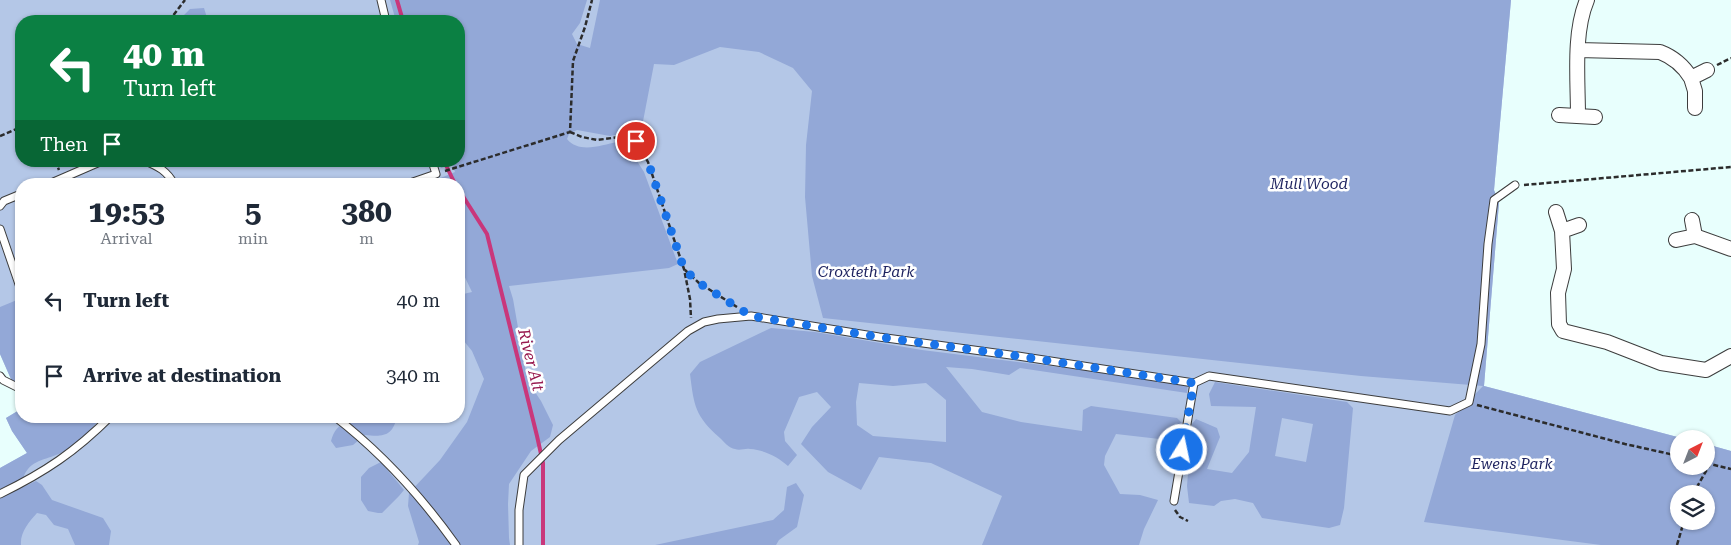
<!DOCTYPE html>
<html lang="en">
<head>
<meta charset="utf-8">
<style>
	:root { --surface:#fff; --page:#f6f6f7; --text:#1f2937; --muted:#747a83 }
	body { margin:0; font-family:"Roboto Serif",serif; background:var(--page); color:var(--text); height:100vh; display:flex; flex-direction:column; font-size:19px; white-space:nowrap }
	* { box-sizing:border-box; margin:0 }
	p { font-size:16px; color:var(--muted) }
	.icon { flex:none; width:28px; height:28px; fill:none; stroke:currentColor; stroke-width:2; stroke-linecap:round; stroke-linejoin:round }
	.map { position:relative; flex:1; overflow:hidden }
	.drawer { position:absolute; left:15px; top:178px; width:450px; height:245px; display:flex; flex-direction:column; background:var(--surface); border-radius:20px; box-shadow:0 1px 4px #0004 }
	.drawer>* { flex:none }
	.top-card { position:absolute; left:15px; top:15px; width:450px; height:152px; border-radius:20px; box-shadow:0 1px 4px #0004; background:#0b8043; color:#fff; overflow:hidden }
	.needle { width:32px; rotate:42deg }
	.controls { position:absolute; left:1670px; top:430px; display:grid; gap:10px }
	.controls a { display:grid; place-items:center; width:45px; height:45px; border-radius:50%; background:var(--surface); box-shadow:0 1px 4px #0004; font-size:25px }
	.pin { position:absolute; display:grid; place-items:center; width:42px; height:42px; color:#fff; margin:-21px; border:2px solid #fff; border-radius:50%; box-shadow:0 1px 5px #0007 }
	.me { position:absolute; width:55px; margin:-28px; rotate:10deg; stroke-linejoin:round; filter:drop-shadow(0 0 4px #0008) }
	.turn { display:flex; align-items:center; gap:18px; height:105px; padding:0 25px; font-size:22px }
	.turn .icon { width:65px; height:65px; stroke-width:2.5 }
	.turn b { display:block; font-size:35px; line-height:42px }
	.then { display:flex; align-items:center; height:48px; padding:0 25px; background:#0003; gap:10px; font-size:19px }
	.eta { display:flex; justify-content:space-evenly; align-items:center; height:85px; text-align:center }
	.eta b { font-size:30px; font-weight:700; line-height:35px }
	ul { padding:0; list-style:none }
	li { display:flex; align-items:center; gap:15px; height:75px; padding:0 25px }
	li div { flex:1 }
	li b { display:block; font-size:19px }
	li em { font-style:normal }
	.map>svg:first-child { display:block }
</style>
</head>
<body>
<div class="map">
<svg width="1731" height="545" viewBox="0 0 1731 545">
	<rect width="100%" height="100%" fill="#e8fffd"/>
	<path fill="#b4c7e7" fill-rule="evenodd" d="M0 0H1511L1494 190 1499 203 1484 386 1685 439H1679V466H1706V444L1731 451V545H0V468L27 453 12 431 6 418 21 409V416H459V184H21V402L0 354ZM21 21H459V161H21ZM1679 494H1706V521H1679Z"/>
	<path fill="#93a8d7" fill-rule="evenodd" d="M390 0H587L580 23 572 34 577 44 590 48 600 0H1511L1494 190 1499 203 1484 386 1685 439H1679V466H1706V444L1731 451V545H1601L1424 522 1455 415 1483 386 1361 376 823 318 812 276 805 197 806 145 812 91 793 68 759 52 720 47 674 65 654 64 640 137 628 132 610 136 577 130 569 134 567 139C579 154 602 145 617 142L628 147 644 172 678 264 669 268 509 286 513 299 526 373 531 386 541 401 553 425 550 437 531 451 509 484 508 504 509 538 510 545H418L419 542 408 506 409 493 440 460 467 422 484 379 472 351 459 335V295L472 292 459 265V184H431V182L455 172 452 164 441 168 438 161H459V21H396ZM1679 494H1706V521H1679Z
		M204 8 208 21H178L190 9Z
		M17 300 21 307V402L0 354V307Z
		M771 328 815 332 922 350 1188 383 1187 393 1020 368 1009 375 972 369 946 367 982 412 1021 422 1082 431 1083 410 1091 406 1177 418 1182 423 1181 438 1177 441 1116 434 1105 456 1104 465 1120 494 1140 495 1158 500 1144 529 1139 545H982L1002 496 931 463 879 457 861 490 828 472 801 444 812 427 831 407 817 392 799 397 784 432 785 441 797 455 788 466C778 457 765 450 750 449 745 448 740 451 735 449 729 448 724 442 720 438 695 416 694 406 690 374L700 362ZM859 383 893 386 926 383 946 400V442L873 436 857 425 856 402Z
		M1215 382 1347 402 1353 408 1344 508 1340 525 1329 528 1262 518 1253 503 1235 499 1221 501 1214 506 1189 503 1187 486 1192 424 1196 419 1217 428 1220 437 1207 469 1232 473 1249 452 1256 407 1211 406 1209 394ZM1282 418 1313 424 1306 462 1275 456Z
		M21 409V416H103C92 428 80 441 66 450 55 458 37 458 28 469 23 475 23 479 23 487L36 481 42 485 52 500 103 518 111 531 109 545H75L68 529 54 525 46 515 37 513C29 522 20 532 21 545H0V468L27 453 12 431 6 418Z
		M347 416H397C393 436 384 437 365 435L353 445 336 448 331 441C334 430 338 426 348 421Z
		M381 462 404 490 399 496 382 513H378L368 511 361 500V477L369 468Z
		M796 483 804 495 797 527 779 540 776 545H655L773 520 784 510 787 487Z"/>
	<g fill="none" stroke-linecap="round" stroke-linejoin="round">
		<path stroke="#c9377b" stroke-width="4" d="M397 0 403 21
			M444 161 455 184
			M459 190 487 234 537 436 543 463V545"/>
		<g stroke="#3d3d3d" stroke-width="9">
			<path id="lane" d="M381 0 386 21
				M145 161C158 166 167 171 174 184
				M49 184 102 161
				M407 184 436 174 432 161
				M0 206 4 201 21 194
				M0 229 21 290
				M0 376 3 380 21 389
				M334 416C382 453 421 496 456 545
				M0 494C45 472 75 452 111 416
				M1174 501 1194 383
				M519 545V510L524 475 559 440 688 331 704 322 718 319 751 316 879 337 1018 356 1194 383 1209 376 1450 411 1469 402 1481 344 1488 244 1494 200 1515 185"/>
		</g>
		<g stroke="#3d3d3d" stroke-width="16">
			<path id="street" d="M1578 50 1660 52C1673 57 1683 65 1691 78
				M1695 108V91L1691 78 1707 70
				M1559 115 1595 117
				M1578 116C1578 80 1573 33 1587 0
				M1556 212 1562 231 1564 269 1558 293 1559 324 1563 331 1607 342 1661 363 1706 370 1731 356
				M1692 220 1695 236
				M1562 231 1579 225
				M1676 240 1695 236 1731 249"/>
		</g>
		<path stroke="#2c2c2c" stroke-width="2.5" stroke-dasharray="5 2.5" stroke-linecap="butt" d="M169 21 185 0
			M1717 65 1731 58
			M570 132 582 137 597 140 627 136 636 141 648 162 684 269 690 299 691 318
			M0 136 21 127
			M55 161 59 170
			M445 171 570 132 573 61 585 27 592 0
			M1524 185 1731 167
			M685 270 699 283 737 307
			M1477 405 1625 444 1679 456
			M1706 463 1731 469
			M1693 494 1710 464
			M1175 510 1180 517 1188 521
			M1677 545 1684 521"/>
		<use href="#lane" stroke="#fff" stroke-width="7"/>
		<use href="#street" stroke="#fff" stroke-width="14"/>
	</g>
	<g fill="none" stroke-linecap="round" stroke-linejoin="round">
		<path stroke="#1a73e8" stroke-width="9" stroke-dasharray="0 16.2" d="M636 141 648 162 684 269 699 283 751 316 879 337 1018 356 1194 383 1182 450"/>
	</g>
	<g text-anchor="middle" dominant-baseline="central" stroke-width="5" stroke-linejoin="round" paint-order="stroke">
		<g font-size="15" font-style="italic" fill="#1d225f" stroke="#fff">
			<text x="1309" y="184">Mull Wood</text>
			<text x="866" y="272">Croxteth Park</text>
			<text x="1512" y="464">Ewens Park</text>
		</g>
		<g font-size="16" font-style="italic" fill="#97184e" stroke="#fff">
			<text transform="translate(531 360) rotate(76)">River Alt</text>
		</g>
	</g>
</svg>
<div class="controls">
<a><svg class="needle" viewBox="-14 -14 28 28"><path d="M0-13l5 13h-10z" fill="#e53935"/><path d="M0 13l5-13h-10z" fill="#747a83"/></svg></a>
<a><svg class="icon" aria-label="layers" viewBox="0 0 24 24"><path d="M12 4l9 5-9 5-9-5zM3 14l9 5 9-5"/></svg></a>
</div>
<div class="pin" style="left:636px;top:141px;background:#d93025"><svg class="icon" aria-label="arrive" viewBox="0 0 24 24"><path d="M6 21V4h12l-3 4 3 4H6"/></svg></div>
<svg class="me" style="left:1182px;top:450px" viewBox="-20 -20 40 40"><circle r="17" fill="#1a73e8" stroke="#fff" stroke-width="3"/><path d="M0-11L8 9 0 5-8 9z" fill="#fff"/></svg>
<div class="top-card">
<div class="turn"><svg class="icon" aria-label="left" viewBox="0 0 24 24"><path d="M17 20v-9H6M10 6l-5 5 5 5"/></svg><div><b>40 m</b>Turn left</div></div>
<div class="then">Then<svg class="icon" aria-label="arrive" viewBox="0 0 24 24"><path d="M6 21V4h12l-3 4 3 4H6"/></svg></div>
</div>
<section class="drawer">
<div class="eta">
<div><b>19:53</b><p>Arrival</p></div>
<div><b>5</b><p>min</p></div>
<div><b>380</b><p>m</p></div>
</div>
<ul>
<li><svg class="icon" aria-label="left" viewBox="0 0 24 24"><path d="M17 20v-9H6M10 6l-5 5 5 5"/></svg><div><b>Turn left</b></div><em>40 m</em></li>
<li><svg class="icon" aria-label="arrive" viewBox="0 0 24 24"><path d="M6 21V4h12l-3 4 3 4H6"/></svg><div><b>Arrive at destination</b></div><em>340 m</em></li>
</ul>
</section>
</div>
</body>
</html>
